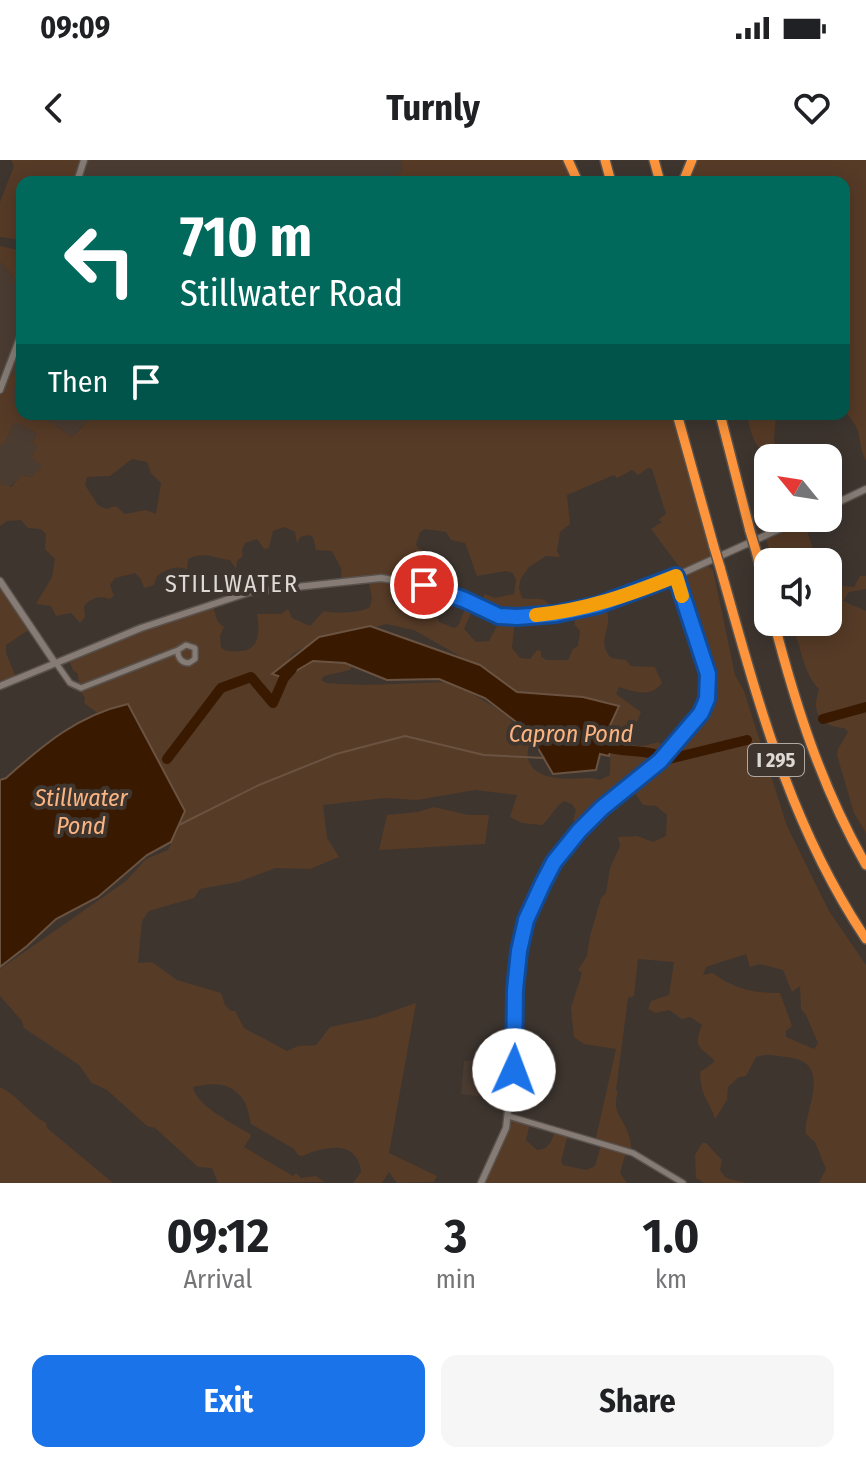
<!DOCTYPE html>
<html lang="en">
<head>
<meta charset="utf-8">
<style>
	:root { --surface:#fff; --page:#f6f6f6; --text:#202124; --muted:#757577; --accent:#1a73e8 }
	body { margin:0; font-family:"Fira Sans Condensed",sans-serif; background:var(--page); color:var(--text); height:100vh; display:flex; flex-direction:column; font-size:30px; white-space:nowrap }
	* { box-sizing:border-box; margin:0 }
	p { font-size:26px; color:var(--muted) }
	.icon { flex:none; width:44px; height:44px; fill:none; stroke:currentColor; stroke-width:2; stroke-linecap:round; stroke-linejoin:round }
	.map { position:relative; height:1023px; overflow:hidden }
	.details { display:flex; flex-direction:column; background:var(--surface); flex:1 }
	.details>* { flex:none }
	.top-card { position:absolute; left:16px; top:16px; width:834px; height:244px; border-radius:16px; box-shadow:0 4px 20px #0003; background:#00695c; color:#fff; overflow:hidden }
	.needle { width:52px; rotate:300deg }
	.tools { position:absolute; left:754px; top:284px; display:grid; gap:16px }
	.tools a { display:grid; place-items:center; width:88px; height:88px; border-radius:16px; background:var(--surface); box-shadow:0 4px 20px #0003; font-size:40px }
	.pin { position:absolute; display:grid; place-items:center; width:68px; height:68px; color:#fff; margin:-34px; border:4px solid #fff; border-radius:50%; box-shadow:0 2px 8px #0007 }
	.me { position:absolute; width:88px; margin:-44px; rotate:2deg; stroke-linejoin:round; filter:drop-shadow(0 0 6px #0008) }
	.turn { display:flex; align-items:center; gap:28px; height:168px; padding:0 32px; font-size:36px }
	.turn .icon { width:104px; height:104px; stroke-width:2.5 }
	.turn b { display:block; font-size:56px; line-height:68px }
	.then { display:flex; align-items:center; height:76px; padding:0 32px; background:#0003; gap:16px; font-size:30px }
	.eta { display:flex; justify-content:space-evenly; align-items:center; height:136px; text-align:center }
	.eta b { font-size:48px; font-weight:700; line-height:56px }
	.button { display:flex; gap:16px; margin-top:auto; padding:16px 32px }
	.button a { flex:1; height:92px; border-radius:16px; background:var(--accent); color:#fff; font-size:32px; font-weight:700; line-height:92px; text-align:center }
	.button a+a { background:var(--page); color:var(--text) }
	.status { display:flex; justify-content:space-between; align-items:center; height:56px; padding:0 40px; background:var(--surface); direction:ltr }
	.status svg { height:22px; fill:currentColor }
	header { display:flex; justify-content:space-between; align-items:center; height:104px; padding:0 32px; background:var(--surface); font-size:36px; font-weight:700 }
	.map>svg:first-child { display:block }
</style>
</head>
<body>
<div class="status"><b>09:09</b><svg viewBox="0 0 49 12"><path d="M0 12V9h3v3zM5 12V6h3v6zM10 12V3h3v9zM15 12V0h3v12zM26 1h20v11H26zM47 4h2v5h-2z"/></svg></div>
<header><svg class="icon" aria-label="back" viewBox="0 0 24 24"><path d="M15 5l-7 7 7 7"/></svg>Turnly<svg class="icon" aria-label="heart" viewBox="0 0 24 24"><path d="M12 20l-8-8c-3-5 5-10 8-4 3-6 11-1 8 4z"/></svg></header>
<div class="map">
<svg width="866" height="1023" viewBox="0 0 866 1023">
	<rect width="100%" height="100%" fill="#3e352f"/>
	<path fill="#4b3c32" d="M84 0H402L401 12 386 22H76Z
		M0 102 19 123 22 122V200L18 203 22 206V247L14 243V226L16 223 0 228Z
		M38 254 57 256 120 254 92 261 82 266 72 277Z
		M14 263H18L36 273 33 283 37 287 41 305 39 311 33 317 23 315 9 327 0 323V284L4 286Z
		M472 900 473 908 478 910 491 909 496 912 499 905 515 906 509 940 461 934 464 901Z"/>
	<path fill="#563b27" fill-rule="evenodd" d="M11 0H84L76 22H22V80L0 77V42L14 6Z
		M402 0H567L577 22H386L401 12Z
		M693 0H866V301C855 279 866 273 844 251V22H684Z
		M0 86 22 91V122H12L14 117 0 102Z
		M7 212 18 217 19 221 14 226V243L22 247V254H38L72 277 89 260 120 254H671L685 292 717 395 704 403 713 410 735 515 744 531 787 666 829 751 866 805V1023H819L826 1009 815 982 806 974C802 953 836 902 787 897 776 896 767 893 756 897L746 916 739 917 728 927 727 940 715 959C708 937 701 938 700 912L713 903 714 900C699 886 693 888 702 865L690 857 682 859 669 850 655 853 648 849 651 841 669 835 674 802 638 799 634 836 628 838 616 930 618 932C612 950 620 955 627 970 630 977 631 985 632 991L626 992 620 1013 627 1023H480L508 957 530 963 526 980 537 990C548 990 552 981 555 971L568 975 561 1001 563 1005 586 1010 595 1006 601 985 595 982 616 889 584 884 574 877 571 848 582 813 578 810 587 796 590 776 601 738 606 733 610 708 620 686 618 677 637 676 653 682 666 676 667 655 656 646 643 645 632 629 610 643 583 669 573 660 576 650 572 644 564 641C553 648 551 658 542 665L522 663 510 657 517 635 475 630 417 640 385 638 323 645 327 678 339 697 310 709 276 708 238 722 200 729 194 738 149 751 142 761 138 803 152 802 177 820 221 833 225 845 231 851H235L244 868 287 891 298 886 316 885 330 867 373 858 416 843 389 993 437 1016 434 1022 397 1023 389 1012 382 1023H353L361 1012C358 979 324 986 302 996L298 995 294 989 251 964C249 956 247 944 242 938 230 921 210 923 193 927 196 946 234 964 250 974L251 976 244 987 293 1016 296 1013 301 1018 316 1016 325 1022 218 1023 212 1008 198 1007 155 968 147 966 107 930 92 923 79 905 24 868 22 861 0 836V809L126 721 146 699 168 690 184 656 182 645 103 557 84 543 85 538 74 522 79 525 78 514 73 510 68 498 212 444 218 462 224 467 220 476 221 488C228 492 232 492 240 491 260 491 260 470 257 454H281L288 449 292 458 310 466 324 451C333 454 362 453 370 447L372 438 368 419 342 422 341 408 332 391 316 390 313 377 308 375 300 377 297 384 295 372 284 367 273 371 269 388 264 389 257 379 245 383 242 390 243 396 237 401 236 409 230 400C213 398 205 391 188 399L187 410C178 404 165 410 157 416L154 425 144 428 141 419 135 413 115 418 110 425 114 436 110 439C100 435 91 438 84 446L85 457 80 463 71 453 56 456 51 446 36 444 52 417 55 399 45 389 46 374 41 369 28 368 21 360 7 361 0 366V323L11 327 22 315 32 317 36 311H39L41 305 32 298 37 287 33 283 36 273 18 263H14L4 286 0 284V228ZM132 299 147 302 151 313 161 323 156 354 146 350 125 354 116 346 106 349 98 345 85 325 87 317 110 316ZM648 308 652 309 666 354 658 360 662 362 651 369 683 412 679 416 708 528 700 554 667 589 658 582C648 585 638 589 629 582L641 552 616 534 619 527C636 532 650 538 662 523L655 507 631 506 626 500 611 498C597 480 609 475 608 457 608 452 605 447 603 443L573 451 575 465 580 471 578 486 573 489 568 500H546L541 496V491L537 490 530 499 520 498 512 488 515 458 550 454C551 433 534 441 522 438L519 428 521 418 529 407 546 396 560 397 557 391 560 372 570 364 567 335 614 315 617 318 632 310 638 315ZM425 369 446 372 451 380 465 383 477 416 506 411 513 413 516 420 514 434 495 438 485 434 479 446 502 457 489 481 476 482 464 469 475 444 468 442 458 466 454 468 439 462 434 451 442 433 428 427 421 449 415 453 401 450 392 442 395 419 398 418 404 398H418L425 391 418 388 416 384 420 372ZM386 464 414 470 475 505 507 524 529 547 571 536 611 543 610 615 600 620 593 618C575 618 535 624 528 599 526 590 532 582 530 573L519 571 509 558 493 546 452 522 362 525 326 523 321 520 324 516 350 510 353 503 293 501 290 497C303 481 364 471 386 464ZM746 794 750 807 760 804 783 810 792 832 800 826 801 849 806 855 818 883 814 889 786 877V871L792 866 780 833C757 834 731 828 713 813L703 815 706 807Z
		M747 254H776L774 280 777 293 786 298C756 298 752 279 747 254Z
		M768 352V358H803L815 395C805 406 787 402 772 402L760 353Z
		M860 416H866V429L849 432 843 441 866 451V673L854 653 837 595 838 589 848 572 844 568C830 568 815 560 816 543 816 538 818 534 819 529 801 511 802 482 789 462H828V422L836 418 842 426 854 427Z
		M0 422 30 469 6 485V493L16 517 0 525Z
		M434 647 468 655H489L485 684 379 690 387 655 418 652Z
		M0 927C18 935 29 954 46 963L47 968 113 1023H0Z
		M702 983H706L722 1000 720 1010 726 1018 747 1023H704L696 1018 695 995Z"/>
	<path fill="#391a01" stroke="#6b5341" stroke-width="2" d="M370 466 480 505 517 532 583 537 619 546 606 574 613 581 609 596 600 594 596 610 553 614 528 571 485 538 439 519 387 520 345 503 313 501 284 518 272 514 319 477Z
		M128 544 185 651 171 682 147 695 98 737 56 759 27 786 0 807V620L6 618C43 585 78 555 128 544Z"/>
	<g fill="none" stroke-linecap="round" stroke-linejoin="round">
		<path stroke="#6b5341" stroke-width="2" d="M179 665 259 625 336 594 405 576 484 595 544 598"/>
		<path stroke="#391a01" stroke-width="10" d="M823 559 866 547
			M599 585C622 594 647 588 669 599L747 580
			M167 599 221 528 251 517 273 543 284 518 292 509"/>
		<g stroke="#59524c" stroke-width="8">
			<path id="minor" d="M56 503 70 523 81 528 178 490 186 485 195 488V499L189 503C182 503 177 498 178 490
				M508 956 633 993 683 1023"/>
		</g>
		<g stroke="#59524c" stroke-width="9">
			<path id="tertiary" d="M77 22 84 0
				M0 230 22 172
				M828 347 866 329
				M0 421 55 503
				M0 526 141 468 250 432 381 418 424 425 505 457 556 454 581 449 627 436 676 416 804 358
				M481 1023 506 968 515 889V830L519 791 523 766 534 741 554 702 579 671 602 648 660 601 693 563 707 539 708 514 676 416"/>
		</g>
		<g stroke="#59524c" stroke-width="12">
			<path id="motorway" d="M568 0 578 22
				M605 0 611 22
				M654 0 660 22
				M683 22 692 0
				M677 254 714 387
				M720 254 750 371
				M756 391 768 438
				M720 407C758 540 788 662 866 779
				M774 462C796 547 822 628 866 705"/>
		</g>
		<use href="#minor" stroke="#867c75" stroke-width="5"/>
		<use href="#tertiary" stroke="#867c75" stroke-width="6"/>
		<use href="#motorway" stroke="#fe953c" stroke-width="9"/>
		<g stroke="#59524c" stroke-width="12" stroke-linecap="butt">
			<path id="motorway-bridge" d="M750 371 756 391
				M714 387 720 407"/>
		</g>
		<use href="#motorway-bridge" stroke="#fe953c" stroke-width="9"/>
	</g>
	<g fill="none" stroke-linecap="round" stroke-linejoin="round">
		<g stroke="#114b97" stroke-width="20">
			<path id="route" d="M424 425 465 440 499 456 517 457 556 454 598 445 676 416 708 514 707 539 701 553 660 601 602 648 579 671 554 702 543 723 526 760 519 791 515 830 514 910"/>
		</g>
		<use href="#route" stroke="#1a73e8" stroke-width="14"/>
		<path stroke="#f59e0b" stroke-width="14" d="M536 455C586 450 629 435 676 416L682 436"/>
	</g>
	<g text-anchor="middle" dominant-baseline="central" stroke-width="8" stroke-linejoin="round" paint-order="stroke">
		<rect fill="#3e352f" stroke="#afa8a3" stroke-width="2" x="748" y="584" width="56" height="32" rx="6"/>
		<g font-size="20" font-weight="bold" fill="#dfd9d5">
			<text x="776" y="600">I 295</text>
		</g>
		<g font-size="24" letter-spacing="2" fill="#dfd9d5" stroke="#3e352f">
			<text x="232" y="424">STILLWATER</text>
		</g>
		<g font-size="24" font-style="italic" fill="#fbb481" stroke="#3e352f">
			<text x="571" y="574">Capron Pond</text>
			<text x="81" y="638">Stillwater<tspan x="81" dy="28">Pond</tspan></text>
		</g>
	</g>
</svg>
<div class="tools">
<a><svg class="needle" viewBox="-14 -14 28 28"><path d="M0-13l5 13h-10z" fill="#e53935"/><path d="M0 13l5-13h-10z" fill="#757577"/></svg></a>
<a><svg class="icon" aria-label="sound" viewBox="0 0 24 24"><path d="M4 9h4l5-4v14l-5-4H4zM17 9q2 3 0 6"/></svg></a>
</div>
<div class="pin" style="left:424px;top:425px;background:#d93025"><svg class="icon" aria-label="arrive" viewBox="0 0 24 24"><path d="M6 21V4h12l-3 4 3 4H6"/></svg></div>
<svg class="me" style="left:514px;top:910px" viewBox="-20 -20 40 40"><circle r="19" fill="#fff"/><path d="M0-13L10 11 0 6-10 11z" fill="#1a73e8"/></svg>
<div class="top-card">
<div class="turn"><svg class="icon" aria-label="left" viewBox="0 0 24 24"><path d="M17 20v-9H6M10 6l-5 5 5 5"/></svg><div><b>710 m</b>Stillwater Road</div></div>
<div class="then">Then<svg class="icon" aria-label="arrive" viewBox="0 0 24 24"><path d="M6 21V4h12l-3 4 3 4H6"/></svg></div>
</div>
</div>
<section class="details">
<div class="eta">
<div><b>09:12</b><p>Arrival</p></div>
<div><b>3</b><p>min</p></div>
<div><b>1.0</b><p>km</p></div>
</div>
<div class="button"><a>Exit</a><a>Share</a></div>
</section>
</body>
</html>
